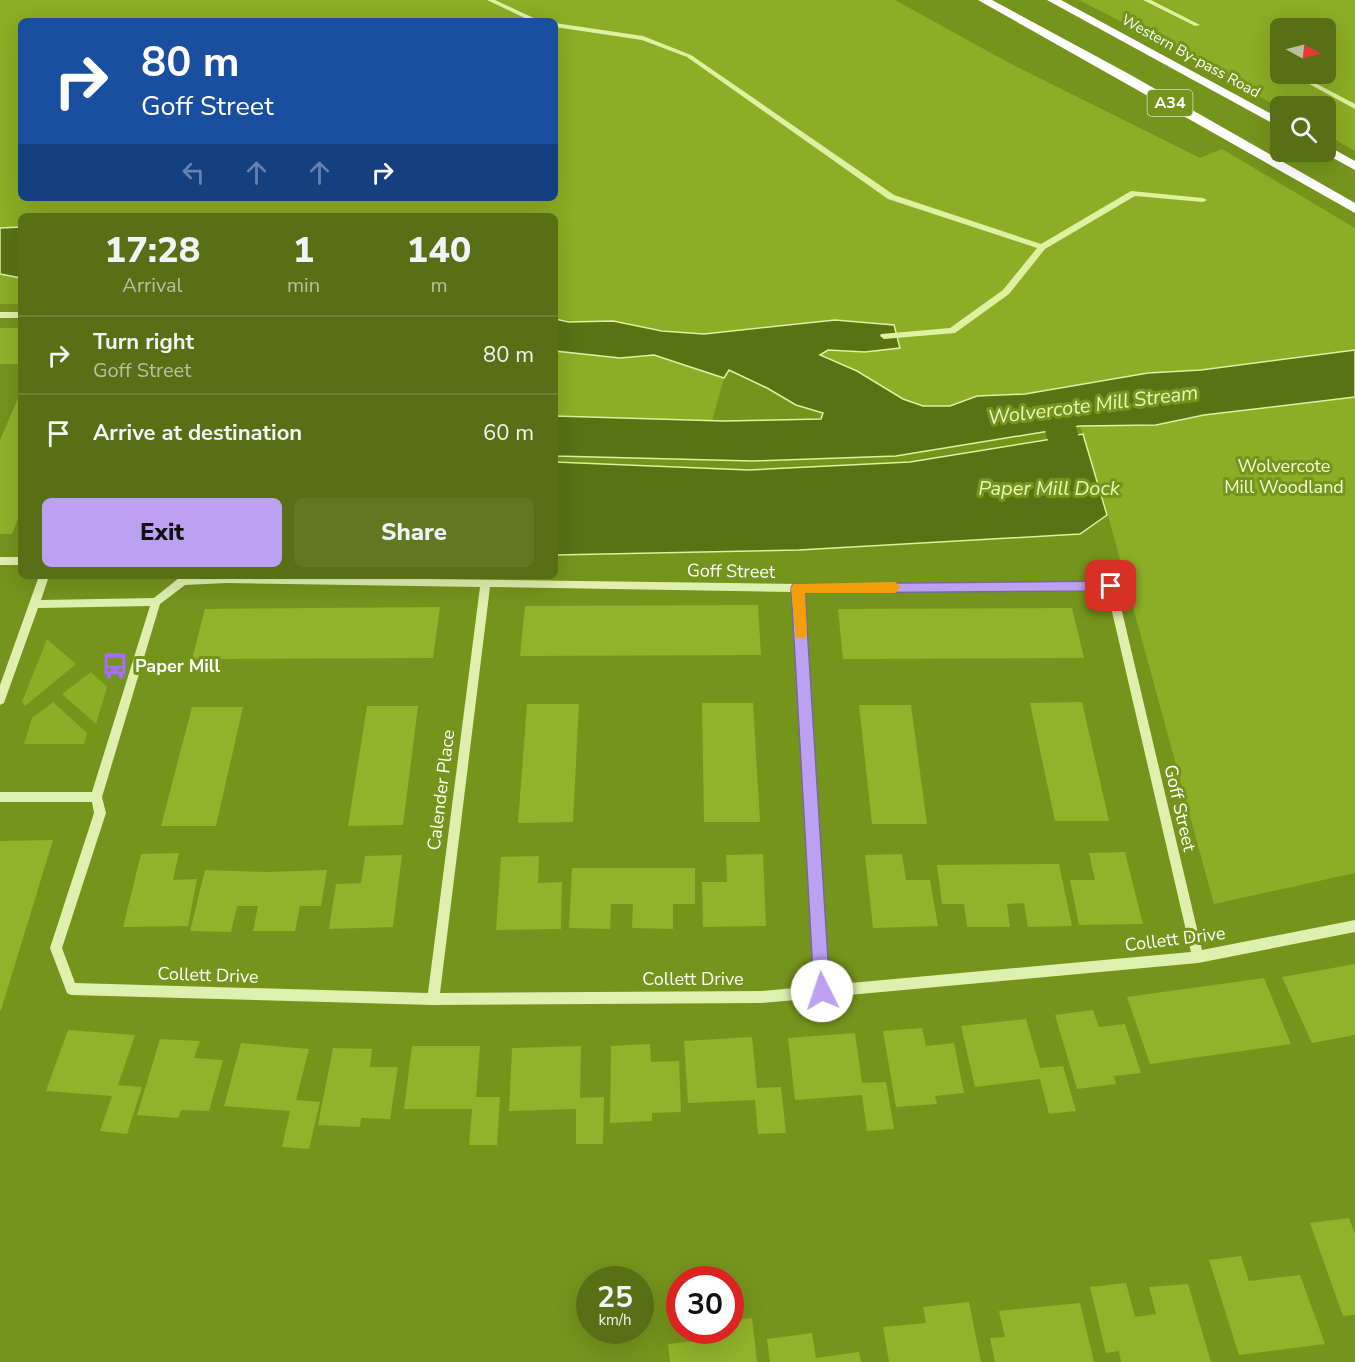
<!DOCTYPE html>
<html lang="en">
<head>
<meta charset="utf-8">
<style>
	:root { --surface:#586f15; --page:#617722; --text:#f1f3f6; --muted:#b7c1a0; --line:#6d8134; --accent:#bca0f2 }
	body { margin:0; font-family:"Nunito Sans",sans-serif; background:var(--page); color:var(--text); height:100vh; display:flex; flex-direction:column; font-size:22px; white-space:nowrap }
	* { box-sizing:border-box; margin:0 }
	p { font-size:20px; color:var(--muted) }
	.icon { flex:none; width:33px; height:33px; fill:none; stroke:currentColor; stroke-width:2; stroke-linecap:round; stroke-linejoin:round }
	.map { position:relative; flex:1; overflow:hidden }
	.sheet { position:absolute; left:18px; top:213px; width:540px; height:366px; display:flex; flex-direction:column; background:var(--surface); border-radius:9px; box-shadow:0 6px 24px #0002 }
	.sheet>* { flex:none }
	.banner { position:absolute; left:18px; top:18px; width:540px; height:183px; border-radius:9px; box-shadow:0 6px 24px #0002; background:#1a4fa0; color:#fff; overflow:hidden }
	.needle { width:39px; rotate:97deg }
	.controls { position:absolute; left:1270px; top:18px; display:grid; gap:12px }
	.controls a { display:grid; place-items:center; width:66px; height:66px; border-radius:9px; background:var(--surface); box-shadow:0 6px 24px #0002; font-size:30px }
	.speed { position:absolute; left:576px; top:1266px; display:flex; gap:12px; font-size:30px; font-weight:700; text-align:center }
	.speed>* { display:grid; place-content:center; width:78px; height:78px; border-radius:50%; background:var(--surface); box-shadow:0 6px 24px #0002; line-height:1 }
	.speed small { font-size:15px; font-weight:400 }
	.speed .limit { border:9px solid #d22; background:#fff; color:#111 }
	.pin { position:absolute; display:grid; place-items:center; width:51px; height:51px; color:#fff; margin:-26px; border-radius:12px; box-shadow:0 3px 9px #0006 }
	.me { position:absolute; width:66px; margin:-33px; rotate:356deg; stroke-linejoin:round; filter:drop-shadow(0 0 4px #0008) }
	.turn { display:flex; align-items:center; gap:21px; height:126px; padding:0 24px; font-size:27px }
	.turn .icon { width:78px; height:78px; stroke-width:2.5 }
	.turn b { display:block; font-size:42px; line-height:51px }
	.lanes { display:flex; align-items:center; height:57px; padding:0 24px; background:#0003; justify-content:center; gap:30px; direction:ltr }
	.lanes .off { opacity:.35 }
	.eta { display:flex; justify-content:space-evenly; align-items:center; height:102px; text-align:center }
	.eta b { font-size:36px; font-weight:800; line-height:42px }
	.action { display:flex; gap:12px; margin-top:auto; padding:12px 24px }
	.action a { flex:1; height:69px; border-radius:9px; background:var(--accent); color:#111; font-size:24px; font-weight:800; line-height:69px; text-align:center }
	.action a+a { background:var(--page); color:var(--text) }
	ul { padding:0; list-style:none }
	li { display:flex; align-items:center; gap:18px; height:78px; padding:0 24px; border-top:2px solid var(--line) }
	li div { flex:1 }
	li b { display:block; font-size:22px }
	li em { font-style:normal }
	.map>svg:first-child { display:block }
</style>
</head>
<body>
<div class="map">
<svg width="1355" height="1362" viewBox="0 0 1355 1362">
	<rect width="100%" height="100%" fill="#75941c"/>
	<path fill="#8cad25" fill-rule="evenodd" d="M0 0H895L1011 64 1200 158 1222 149 1355 228V350L1201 370 1148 373 1025 394 977 396 950 406H923L903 399 857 371 820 355 828 350 865 352 900 348 893 325 835 320 704 334 555 319V216H21V227L0 228ZM21 21H555V198H21Z
		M1079 0H1355V151L1326 134V106H1281V109L1198 61ZM1281 28H1326V74H1281Z
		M0 274 21 278V304H0Z
		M555 351 620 358 654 355 724 378 712 421 555 416Z
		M1355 397V873L1214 904 1103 497 1080 426 1156 425 1204 415Z
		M47 639 76 664 25 706 22 702Z
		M91 672 107 687 96 724 62 694Z
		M53 702 87 733 84 744H24L32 718Z"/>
	<path fill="#597213" stroke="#dff1a0" stroke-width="1.5" d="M21 227V278L0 274V228Z
		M555 319 569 322 613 321 662 331 704 334 835 320 894 325 900 348 865 352 828 350 820 355 857 371 903 399 923 406H950L977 396 1025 394 1148 373 1201 370 1355 350V397L1204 415 1156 425 1080 426 896 456 753 461 555 456V416L723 421 821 419 823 413 796 405 767 388 729 370 724 378 654 355 620 358 555 351Z
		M1083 434 1107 515 1080 534 799 550 555 555V462L749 470 910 462Z"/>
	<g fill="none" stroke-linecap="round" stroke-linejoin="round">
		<path fill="#dff1a0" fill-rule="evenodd" d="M487 0H495L540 21H531Z
			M1143 0H1151L1200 25 1195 26Z
			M555 23 643 36 691 55 894 195 1041 244 1131 191 1203 198 1207 200 1203 202 1135 196 1045 249 1009 294 955 333 884 339 880 336 881 334 950 328 1003 290 1037 248 888 199 687 57 642 40 555 27Z
			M1291 74H1298L1355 104V109Z"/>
		<path fill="#597213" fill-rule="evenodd" d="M1056 399 1067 402 1072 410 1079 438 1074 446 1063 450 1052 446 1047 438 1040 410 1045 402Z"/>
	</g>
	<path fill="#91b22b" d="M0 328H21V364H0Z
		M19 396H21V510L12 534H0V440Z
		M758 605 761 655 520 656 525 606Z
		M440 607 433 658 192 659 205 609Z
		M1072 608 1084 658 843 659 838 609Z
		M1082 702 1109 821H1055L1030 703Z
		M702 703H753L760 822H704Z
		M527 704H579L573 822 518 823Z
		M859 705H911L927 824H872Z
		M367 706H418L403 825 348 826Z
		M192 707H243L216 826H161Z
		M53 840 1 1010H0V841Z
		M1125 852 1143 924 1079 925 1070 880H1095L1089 853Z
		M179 853 173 880 197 879 188 926 123 927 141 854Z
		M763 854 766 926 703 927 702 882H727L726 855Z
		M902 854 906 880H930L938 926 873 928 865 855Z
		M402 855 393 927 329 929 336 884 361 883 365 856Z
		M539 856 538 883 562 882 561 929 496 930 501 857Z
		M1059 864 1072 926 1028 927 1024 903 1007 904 1010 927H967L964 904H942L937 865Z
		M572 868H695V904H673V929L632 928 633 904H611L610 929 569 928Z
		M205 870 266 872 327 870 321 906H300L295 931H253L258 906H237L231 932 190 931Z
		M1355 964V1035L1312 1043 1282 977Z
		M1264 978 1291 1044 1150 1064 1127 997Z
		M1093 1010 1099 1027 1125 1024 1141 1073 1114 1076 1116 1084 1077 1089 1055 1015Z
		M1026 1019 1040 1068 1063 1066 1076 1111 1049 1114 1040 1079 975 1087 961 1026Z
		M922 1028 926 1046 954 1043 964 1093 935 1096 937 1104 896 1107 883 1031Z
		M68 1030 135 1035 118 1085 142 1087 127 1134 100 1131 112 1096 46 1091Z
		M855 1033 862 1083 886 1082 894 1129 867 1131 862 1095 795 1100 788 1038Z
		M752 1037 757 1088 781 1087 786 1133 758 1134 755 1100 688 1103 684 1041Z
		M160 1039 200 1041 194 1058 223 1060 209 1111 181 1110 178 1118 137 1115Z
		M241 1043 309 1049 296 1100 320 1102 309 1149 282 1147 290 1111 224 1106Z
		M650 1044 651 1062 679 1061 681 1112 652 1113V1121L610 1123 611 1046Z
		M412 1046H480L476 1097H500L497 1145H469L472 1109H404Z
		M581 1046 580 1098 604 1097 603 1144H576V1109L509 1111 512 1048Z
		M333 1048 372 1049 370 1067H398L390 1119 361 1118 360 1127 318 1125Z
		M1349 1218 1355 1234V1315L1343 1316 1310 1223Z
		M1241 1256 1249 1281 1300 1275 1325 1344 1239 1355 1209 1260Z
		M1126 1283 1135 1317 1156 1314 1149 1287 1188 1284 1211 1362H1121L1119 1351 1106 1353 1090 1287Z
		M969 1302 981 1362H889L883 1327 926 1323 923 1307Z
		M1080 1303 1094 1362H995L990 1338 1005 1337 999 1311Z
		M752 1318 757 1362H670L668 1344 712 1339 711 1330H730V1321Z
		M812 1333 816 1358 859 1352 861 1362H770L767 1339Z"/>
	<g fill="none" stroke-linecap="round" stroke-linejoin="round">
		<path fill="#dfefad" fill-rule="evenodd" d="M0 312H21V318H0Z
			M0 557H21V565H0Z
			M39 576H49L41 600 154 598 179 578 205 576 798 584 1111 582 1116 586 1202 950 1355 920V932L1198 963 761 1003 433 1005 71 995 67 993 50 948 94 813 92 802H0V792H92L150 606 38 608 5 700 4 703 0 705V685ZM226 583 480 587 428 993 75 983 62 948 106 813 102 797 160 604 185 585ZM490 587 793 592 816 986 761 991 440 993ZM1107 590 1191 952 828 985 803 592Z"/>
		<path fill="#fff" fill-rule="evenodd" d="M978 0H992L1129 74 1355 203V213Z
			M1047 0H1061L1281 119V128Z
			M1326 145 1355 161V170L1322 152H1326Z"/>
	</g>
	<path fill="#bca0f2" stroke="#7a689d" stroke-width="1.5" d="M1111 581 1117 586 1111 591 805 593 830 991 828 997 822 999 816 997 814 991 791 588 793 584Z"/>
	<path fill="#f59e0b" d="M895 582 901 587 895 593H805L807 634 805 638H796L791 588 793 584Z"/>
	<defs>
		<g id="bus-bare" transform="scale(2.07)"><path d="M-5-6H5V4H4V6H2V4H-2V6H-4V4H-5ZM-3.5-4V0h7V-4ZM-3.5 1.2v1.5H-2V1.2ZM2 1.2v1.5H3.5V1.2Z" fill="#a66bff" stroke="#75941c" stroke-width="2.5" paint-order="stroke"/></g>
	</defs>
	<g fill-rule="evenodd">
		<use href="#bus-bare" x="115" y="666"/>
	</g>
	<g text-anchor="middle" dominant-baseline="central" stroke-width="6" stroke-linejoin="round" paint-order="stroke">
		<g font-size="15" fill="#fff" stroke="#75941c">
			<text transform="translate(1191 56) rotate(29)">Western By-pass Road</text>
		</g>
		<rect fill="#75941c" stroke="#d6dfbb" stroke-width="1.5" x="1147.5" y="90" width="45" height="26" rx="4.5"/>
		<g font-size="16" font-weight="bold" fill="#fff">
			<text x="1170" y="103">A34</text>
		</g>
		<g font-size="18" fill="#f1fbd4" stroke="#75941c">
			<text x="1284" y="466">Wolvercote<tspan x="1284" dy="21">Mill Woodland</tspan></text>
		</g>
		<g font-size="18" fill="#fff" stroke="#75941c">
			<text transform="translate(731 571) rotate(1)">Goff Street</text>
			<text transform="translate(441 790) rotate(-83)">Calender Place</text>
			<text transform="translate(1180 808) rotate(77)">Goff Street</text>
			<text transform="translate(1175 939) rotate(-7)">Collett Drive</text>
			<text transform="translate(208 975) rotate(2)">Collett Drive</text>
			<text x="693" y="979">Collett Drive</text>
		</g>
		<g font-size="18" font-weight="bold" fill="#fff" stroke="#75941c" text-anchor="start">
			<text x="135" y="666">Paper Mill</text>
		</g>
		<g font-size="20" font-style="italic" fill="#e8f6b9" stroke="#75941c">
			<text transform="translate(1093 405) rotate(-7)">Wolvercote Mill Stream</text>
			<text x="1049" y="488">Paper Mill Dock</text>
		</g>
	</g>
</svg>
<div class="controls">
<a><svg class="needle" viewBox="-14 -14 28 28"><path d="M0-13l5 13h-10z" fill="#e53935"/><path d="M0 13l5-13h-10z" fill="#b7c1a0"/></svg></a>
<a><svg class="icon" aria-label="search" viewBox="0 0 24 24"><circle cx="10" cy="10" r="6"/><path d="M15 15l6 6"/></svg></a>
</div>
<div class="speed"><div>25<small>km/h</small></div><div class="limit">30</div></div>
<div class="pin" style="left:1111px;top:586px;background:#d93025"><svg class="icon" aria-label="arrive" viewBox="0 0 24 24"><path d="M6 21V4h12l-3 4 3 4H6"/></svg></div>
<svg class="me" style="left:822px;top:991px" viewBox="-20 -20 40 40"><circle r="19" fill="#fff"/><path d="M0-13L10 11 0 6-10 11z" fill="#bca0f2"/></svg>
<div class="banner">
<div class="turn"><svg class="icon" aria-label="right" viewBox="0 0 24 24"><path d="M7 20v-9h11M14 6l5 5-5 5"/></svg><div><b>80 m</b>Goff Street</div></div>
<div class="lanes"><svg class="icon off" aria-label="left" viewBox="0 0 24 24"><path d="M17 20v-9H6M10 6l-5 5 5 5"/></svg><svg class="icon off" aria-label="ahead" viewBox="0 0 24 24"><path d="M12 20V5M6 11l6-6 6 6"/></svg><svg class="icon off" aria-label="ahead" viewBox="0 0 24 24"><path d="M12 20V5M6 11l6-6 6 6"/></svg><svg class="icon" aria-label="right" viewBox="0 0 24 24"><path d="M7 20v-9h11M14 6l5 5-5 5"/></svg></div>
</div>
<section class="sheet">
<div class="eta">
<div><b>17:28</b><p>Arrival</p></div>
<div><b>1</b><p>min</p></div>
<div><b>140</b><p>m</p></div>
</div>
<ul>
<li><svg class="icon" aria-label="right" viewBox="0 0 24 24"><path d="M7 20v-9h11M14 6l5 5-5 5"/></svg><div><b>Turn right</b><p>Goff Street</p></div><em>80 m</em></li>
<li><svg class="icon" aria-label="arrive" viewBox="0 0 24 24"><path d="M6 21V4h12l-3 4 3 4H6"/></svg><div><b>Arrive at destination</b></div><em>60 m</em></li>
</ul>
<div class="action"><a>Exit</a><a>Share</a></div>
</section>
</div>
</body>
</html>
